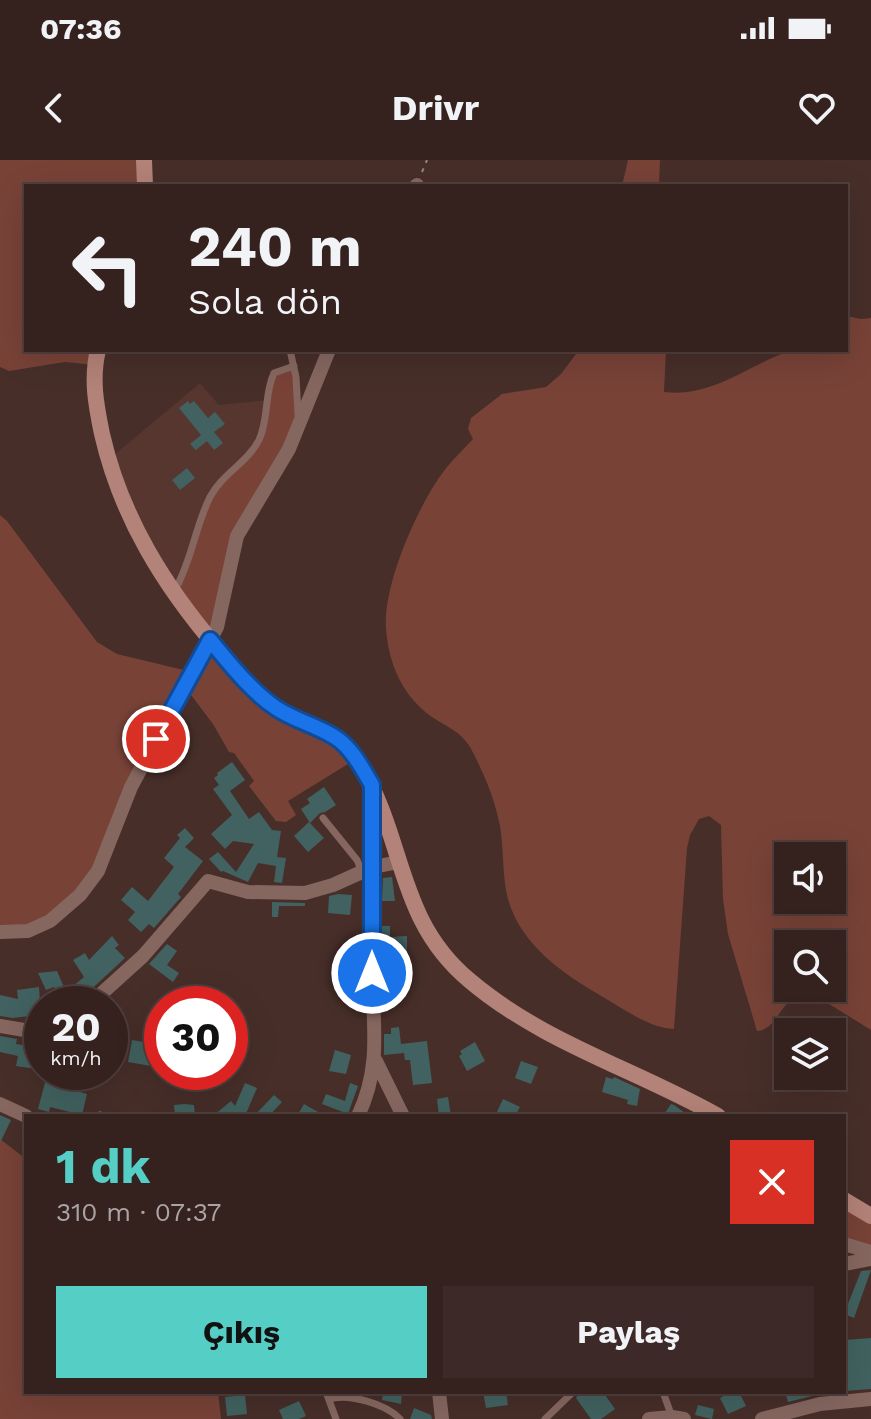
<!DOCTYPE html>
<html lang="tr">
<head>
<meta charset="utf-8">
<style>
	:root { --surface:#35221f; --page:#3d2a28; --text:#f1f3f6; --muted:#aaa4a4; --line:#4f3f3d; --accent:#55cec6 }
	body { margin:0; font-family:"Work Sans",sans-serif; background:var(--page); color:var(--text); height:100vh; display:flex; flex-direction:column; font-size:30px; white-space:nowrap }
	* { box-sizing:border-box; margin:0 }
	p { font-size:26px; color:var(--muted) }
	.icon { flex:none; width:44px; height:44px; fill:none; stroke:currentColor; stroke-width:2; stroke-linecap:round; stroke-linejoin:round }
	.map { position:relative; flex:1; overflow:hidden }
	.panel { position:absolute; left:24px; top:954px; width:822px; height:280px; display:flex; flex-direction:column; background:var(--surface); border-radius:0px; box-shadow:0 8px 32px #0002,0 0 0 2px var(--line) }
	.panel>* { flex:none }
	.banner { position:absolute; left:24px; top:24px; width:824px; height:168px; border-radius:0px; box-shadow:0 8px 32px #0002,0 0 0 2px var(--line); background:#35221f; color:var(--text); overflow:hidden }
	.fabs { position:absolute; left:774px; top:682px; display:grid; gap:16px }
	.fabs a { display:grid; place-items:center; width:72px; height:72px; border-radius:0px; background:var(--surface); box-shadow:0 8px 32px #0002,0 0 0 2px var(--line); font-size:40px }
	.speed { position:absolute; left:24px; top:826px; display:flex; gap:16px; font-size:40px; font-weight:700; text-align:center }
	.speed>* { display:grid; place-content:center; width:104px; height:104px; border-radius:50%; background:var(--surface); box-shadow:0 8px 32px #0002,0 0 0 2px var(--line); line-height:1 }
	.speed small { font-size:20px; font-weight:400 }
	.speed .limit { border:12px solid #d22; background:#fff; color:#111 }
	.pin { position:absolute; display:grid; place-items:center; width:68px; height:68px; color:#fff; margin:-34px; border:4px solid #fff; border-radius:50%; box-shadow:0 2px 8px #0007 }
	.me { position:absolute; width:88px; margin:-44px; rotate:0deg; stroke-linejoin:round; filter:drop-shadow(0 0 6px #0008) }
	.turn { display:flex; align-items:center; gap:28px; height:168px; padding:0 32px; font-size:36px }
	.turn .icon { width:104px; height:104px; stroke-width:2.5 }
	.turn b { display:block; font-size:56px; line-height:68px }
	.round { display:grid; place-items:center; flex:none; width:84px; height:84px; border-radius:0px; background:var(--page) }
	.head { display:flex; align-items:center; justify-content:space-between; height:136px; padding:0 32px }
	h1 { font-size:48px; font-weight:700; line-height:60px; color:var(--accent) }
	.primary-button { display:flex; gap:16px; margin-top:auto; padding:16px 32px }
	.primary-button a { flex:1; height:92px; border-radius:0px; background:var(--accent); color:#111; font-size:32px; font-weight:700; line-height:92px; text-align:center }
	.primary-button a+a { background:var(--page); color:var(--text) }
	.status { display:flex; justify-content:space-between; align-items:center; height:56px; padding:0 40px; background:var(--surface); direction:ltr }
	.status svg { height:22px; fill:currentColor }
	header { display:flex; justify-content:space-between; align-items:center; height:104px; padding:0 32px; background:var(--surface); font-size:36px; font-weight:700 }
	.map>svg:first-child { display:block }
</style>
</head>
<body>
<div class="status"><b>07:36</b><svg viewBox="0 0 49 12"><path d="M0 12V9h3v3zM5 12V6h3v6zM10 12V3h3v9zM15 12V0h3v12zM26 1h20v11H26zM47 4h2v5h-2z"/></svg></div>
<header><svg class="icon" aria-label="back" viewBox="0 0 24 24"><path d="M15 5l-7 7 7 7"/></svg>Drivr<svg class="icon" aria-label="heart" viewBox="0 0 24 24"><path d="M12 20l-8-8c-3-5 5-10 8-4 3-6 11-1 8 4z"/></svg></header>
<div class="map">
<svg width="871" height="1259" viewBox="0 0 871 1259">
	<rect width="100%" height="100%" fill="#472e29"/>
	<path fill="#56362f" d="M200 223 219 245 269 240 263 269 173 432 108 300Z"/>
	<path fill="#784237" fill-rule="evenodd" d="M0 0H144L145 26H26V190H98L94 205 65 202 9 211 0 207Z
		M628 0H660L659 26H622Z
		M846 156 861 159 871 158V870L813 834C780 831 781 869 757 871L728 774 723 739 721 665 709 656 699 659 690 675 687 688 674 869C649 868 624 849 603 837 563 814 521 785 508 739 502 716 504 690 500 666 495 639 483 611 470 587 460 571 447 567 432 557 403 537 388 503 386 468 383 426 416 350 441 315 450 302 462 291 473 279L468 269 471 258 502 234 546 227 561 214 579 190H666L664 232C711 238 747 206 789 191 805 186 829 190 846 190ZM832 696V740H788V696ZM832 784V828H788V784Z
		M294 206 298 265 253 348 210 480 234 508 356 599 288 641 296 655 286 662 276 661 249 626 254 621 234 593 229 592 213 564 185 527 106 694 50 761 0 772V355L7 361 97 482 117 494 192 512 210 480 173 432 211 337 259 280 274 213Z
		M0 979 26 999V1232H218L221 1259H0Z
		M844 1040 871 1056V1092L844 1084Z"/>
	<path fill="#416260" d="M188 241 190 244 194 241 208 258 215 252 225 264 214 272 223 283 214 290 207 281 196 290 190 284 201 275 179 248Z
		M187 308 195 318 180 330 172 320Z
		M232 602 245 620 230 631 249 659 259 652 272 670 281 671 277 697 286 698 282 723 274 722 276 706 258 703 248 722 223 711 221 712 209 699 218 692 236 712 254 684 233 681 225 689 211 674 232 655 213 629 219 625 214 618 218 615 217 613Z
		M324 627 336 645 325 652 320 653 310 663 301 649 310 643 307 639Z
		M309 662 324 678 308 692 294 676Z
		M185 668 194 678 185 687 203 701 178 734 181 737 154 768 149 764 141 772 128 760 135 752 121 740 132 727 148 741 174 707 164 698 180 678 177 675Z
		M392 717 395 741H382L383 718Z
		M338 734 352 735 350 755 328 753 329 736Z
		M272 742 305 743V746H279L278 757H272Z
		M382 766H390V777L407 776V794H391V806H382Z
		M112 776 119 785 115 788 125 798 83 837 80 844H68L54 827 46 830 38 813 57 811 66 832 84 817 73 800 85 793 89 800Z
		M167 784 177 791 167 805 179 813 173 822 149 804Z
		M39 827 40 843 36 844 38 855 13 858 0 856V835L18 839 17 830Z
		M399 867 401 884 427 881 432 923 413 925 410 900H405L404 893 384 895V874H391V868Z
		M0 876 17 879 16 884 36 887 37 909 16 906 18 896 0 892Z
		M132 880 155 884 151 906 128 902Z
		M475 882 485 901 467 911 459 896 462 894 460 891Z
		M335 890 351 895 346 914 329 911Z
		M521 901 538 907 531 924 515 918Z
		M47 915 58 918 56 925 87 934 82 955 50 947 49 952 38 949Z
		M606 917 613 919 614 917 640 929 637 946 627 944 628 940 602 932Z
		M245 923 257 928 245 956H213L231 941 235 946Z
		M350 923 358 926 348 954 322 944 326 934 345 941Z
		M274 935 282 942 269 956H254Z
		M448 937 451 956H439L437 939Z
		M503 939 520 947 515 956H495Z
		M185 944 194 945 195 956H175L174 945Z
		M304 944 325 956H297Z
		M671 944 674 945 689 956H663Z
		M0 955 11 960 0 983Z
		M871 1110 854 1158 844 1154 861 1111Z
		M871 1178V1229L844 1231V1180Z
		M383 1232H402L401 1244 382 1240Z
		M483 1232H506L508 1245 486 1248Z
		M580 1232H603L615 1249 601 1259H591L576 1238Z
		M731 1232H739L746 1246 728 1254 720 1238Z
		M785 1232H820V1234L788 1242Z
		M245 1235 247 1254 227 1256 225 1237Z
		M299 1241 306 1256 299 1259H283L279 1250Z
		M698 1245 714 1249 712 1259 695 1255Z
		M414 1248 431 1255 432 1259H410Z"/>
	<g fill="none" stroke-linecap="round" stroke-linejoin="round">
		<path stroke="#998580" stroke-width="2" stroke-dasharray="4 6" stroke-linecap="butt" d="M422 12 427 0"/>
		<path stroke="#866760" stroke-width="7" d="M290 190 296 217 298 254
			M175 430C192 400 195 367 210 337 222 314 247 303 259 280 269 259 264 234 274 213L294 206
			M323 658 357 700 362 712
			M110 894 122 896
			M100 955 101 956
			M326 1232 336 1259
			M663 1232 672 1257
			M329 1239C349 1233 386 1244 400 1259
			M545 1259 573 1232"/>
		<path stroke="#866760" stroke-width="14" d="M416 26 417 25
			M0 772 28 771 50 761 80 735 98 711 131 627 217 467 237 376 289 289 329 190
			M90 844 143 796 208 721 248 732 305 733 333 725 373 707 399 702
			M0 866 42 873
			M376 901 403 956
			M0 944 26 956
			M358 956C383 904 372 860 372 805 372 747 373 689 372 632
			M844 1084 871 1092
			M844 1104 871 1099
			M439 1232 442 1259
			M649 1259 672 1257 684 1259
			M762 1259 820 1244 871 1239"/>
		<path stroke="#b38278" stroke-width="16" d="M144 0 145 26
			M98 190C91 219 96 245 102 274 121 357 164 426 219 490 235 510 253 531 274 546 302 568 338 570 358 602 406 677 395 758 469 820 543 883 635 909 718 956
			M844 1040 871 1056"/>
	</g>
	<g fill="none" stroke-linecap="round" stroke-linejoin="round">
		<g stroke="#114b97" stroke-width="20">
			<path id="route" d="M156 579 210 480C230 504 251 531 276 548 294 560 315 565 333 576 351 586 362 608 372 625V813"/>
		</g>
		<use href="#route" stroke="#1a73e8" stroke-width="14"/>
	</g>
</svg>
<div class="fabs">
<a><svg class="icon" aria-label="sound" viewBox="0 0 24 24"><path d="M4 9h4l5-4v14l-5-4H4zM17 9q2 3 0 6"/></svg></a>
<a><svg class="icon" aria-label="search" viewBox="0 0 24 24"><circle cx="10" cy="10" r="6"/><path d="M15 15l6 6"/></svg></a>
<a><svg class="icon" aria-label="layers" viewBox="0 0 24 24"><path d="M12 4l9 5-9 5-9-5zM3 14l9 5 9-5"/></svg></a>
</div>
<div class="speed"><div>20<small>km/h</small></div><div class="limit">30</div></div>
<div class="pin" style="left:156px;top:579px;background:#d93025"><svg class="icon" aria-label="arrive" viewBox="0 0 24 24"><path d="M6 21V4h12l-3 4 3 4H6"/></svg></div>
<svg class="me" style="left:372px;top:813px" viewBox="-20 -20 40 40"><circle r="17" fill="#1a73e8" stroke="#fff" stroke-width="3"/><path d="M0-11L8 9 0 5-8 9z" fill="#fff"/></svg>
<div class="banner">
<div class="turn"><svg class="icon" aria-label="left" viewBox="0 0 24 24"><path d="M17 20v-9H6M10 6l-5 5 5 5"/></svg><div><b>240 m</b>Sola dön</div></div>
</div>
<section class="panel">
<div class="head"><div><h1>1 dk</h1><p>310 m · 07:37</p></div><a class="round" style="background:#d93025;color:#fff"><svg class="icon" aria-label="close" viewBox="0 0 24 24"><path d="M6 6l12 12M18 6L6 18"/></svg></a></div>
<div class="primary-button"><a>Çıkış</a><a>Paylaş</a></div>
</section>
</div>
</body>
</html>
